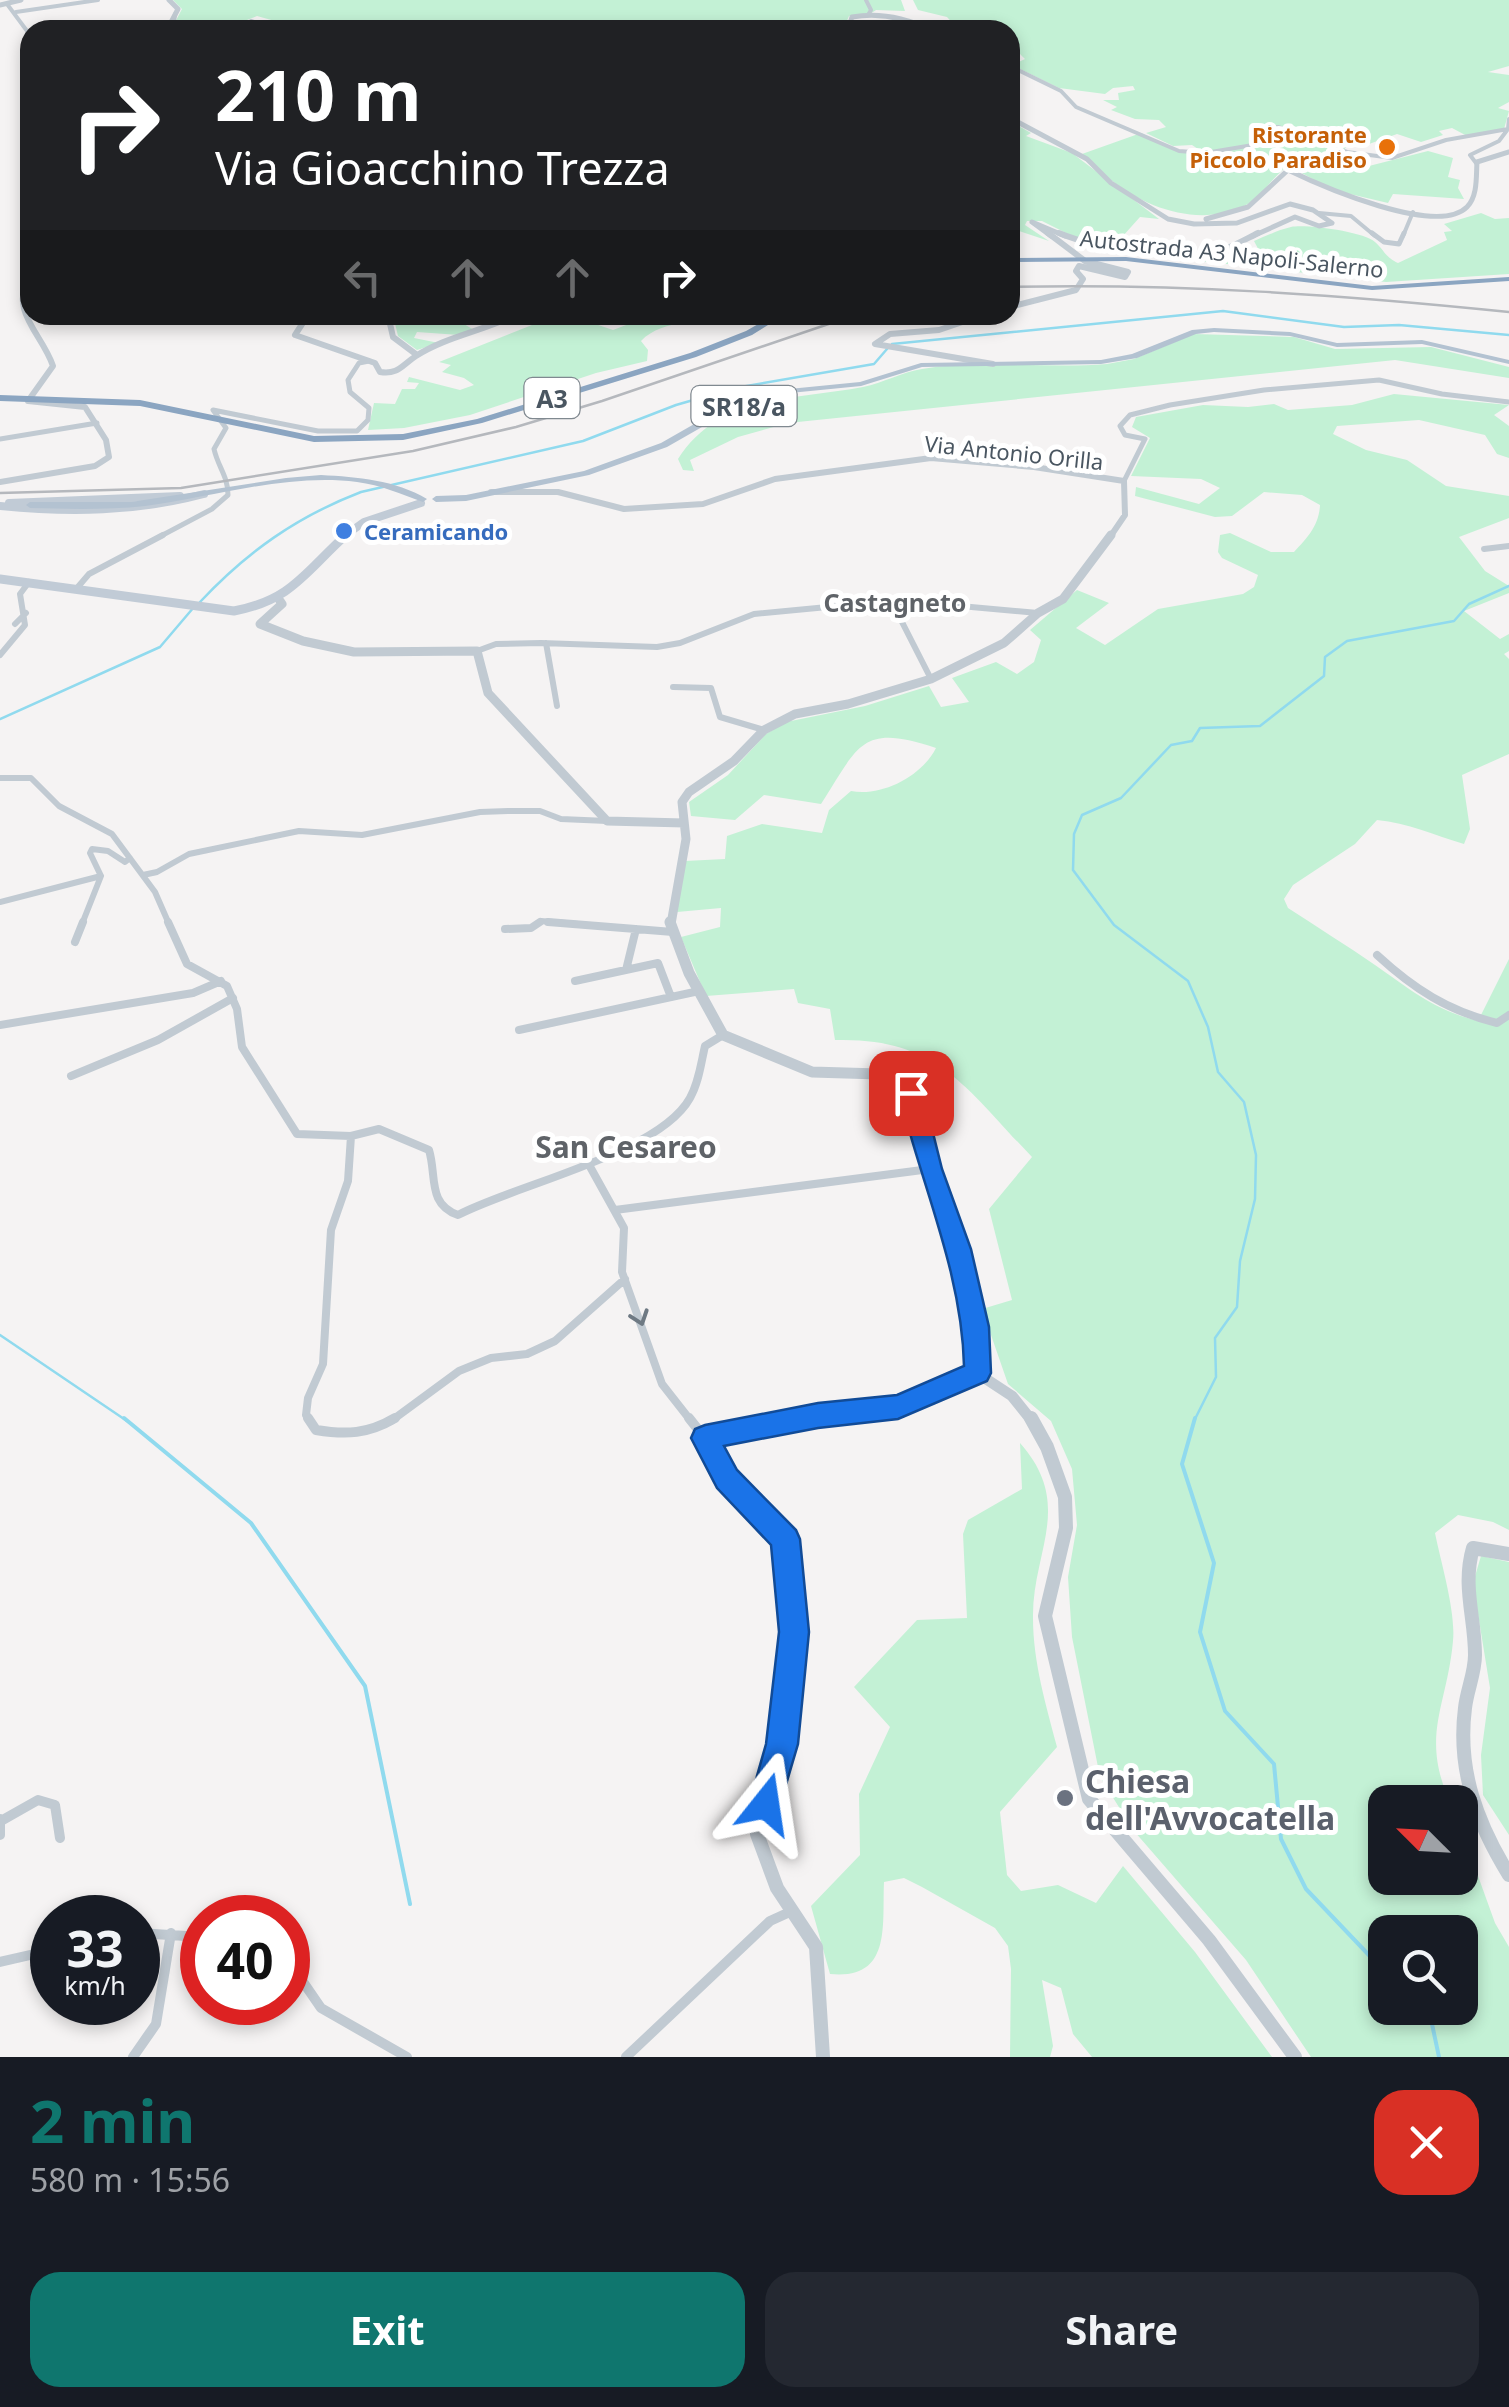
<!DOCTYPE html>
<html lang="en">
<head>
<meta charset="utf-8">
<style>
	:root { --surface:#171b24; --page:#242831; --text:#f1f3f6; --muted:#9ea1a6; --accent:#0f766e }
	body { margin:0; font-family:"Noto Sans",sans-serif; background:var(--page); color:var(--text); height:100vh; display:flex; flex-direction:column; font-size:38px; white-space:nowrap }
	* { box-sizing:border-box; margin:0 }
	p { font-size:32px; color:var(--muted) }
	.icon { flex:none; width:55px; height:55px; fill:none; stroke:currentColor; stroke-width:2; stroke-linecap:round; stroke-linejoin:round }
	.map { position:relative; height:2057px; overflow:hidden }
	.details { display:flex; flex-direction:column; background:var(--surface); flex:1 }
	.details>* { flex:none }
	.hud { position:absolute; left:20px; top:20px; width:1000px; height:305px; border-radius:30px; box-shadow:0 5px 15px #0003; background:#202124; color:#fff; overflow:hidden }
	.needle { width:65px; rotate:294deg }
	.controls { position:absolute; left:1368px; top:1785px; display:grid; gap:20px }
	.controls a { display:grid; place-items:center; width:110px; height:110px; border-radius:20px; background:var(--surface); box-shadow:0 5px 15px #0003; font-size:50px }
	.speed { position:absolute; left:30px; top:1895px; display:flex; gap:20px; font-size:50px; font-weight:700; text-align:center }
	.speed>* { display:grid; place-content:center; width:130px; height:130px; border-radius:50%; background:var(--surface); box-shadow:0 5px 15px #0003; line-height:1 }
	.speed small { font-size:25px; font-weight:400 }
	.speed .limit { border:15px solid #d22; background:#fff; color:#111 }
	.pin { position:absolute; display:grid; place-items:center; width:85px; height:85px; color:#fff; margin:-42px; border-radius:20px; box-shadow:0 5px 15px #0006 }
	.me { position:absolute; width:110px; margin:-55px; rotate:15deg; stroke-linejoin:round; filter:drop-shadow(0 0 8px #0008) }
	.turn { display:flex; align-items:center; gap:35px; height:210px; padding:0 30px; font-size:45px }
	.turn .icon { width:130px; height:130px; stroke-width:2.5 }
	.turn b { display:block; font-size:70px; line-height:85px }
	.lanes { display:flex; align-items:center; height:95px; padding:0 30px; background:#0003; justify-content:center; gap:50px; direction:ltr }
	.lanes .off { opacity:.35 }
	.round { display:grid; place-items:center; flex:none; width:105px; height:105px; border-radius:30px; background:var(--page) }
	.head { display:flex; align-items:center; justify-content:space-between; height:170px; padding:0 30px }
	h1 { font-size:60px; font-weight:700; line-height:75px; color:var(--accent) }
	.primary-button { display:flex; gap:20px; margin-top:auto; padding:20px 30px }
	.primary-button a { flex:1; height:115px; border-radius:30px; background:var(--accent); color:#fff; font-size:40px; font-weight:700; line-height:115px; text-align:center }
	.primary-button a+a { background:var(--page); color:var(--text) }
	.map>svg:first-child { display:block }
</style>
</head>
<body>
<div class="map">
<svg width="1509" height="2057" viewBox="0 0 1509 2057">
	<rect width="100%" height="100%" fill="#f5f3f3"/>
	<path fill="#c3f1d5" fill-rule="evenodd" d="M173 0H901L905 11 876 10 870 14 849 16 843 30H324L327 20 282 23 257 16 229 27 232 30H171L182 9Z
		M913 0H1509V66L1488 72 1509 75V102L1498 108 1509 111 1504 129 1469 137 1452 128 1439 131 1443 135 1421 142 1397 134 1369 144 1348 142 1343 153 1365 167 1428 151 1453 158 1448 177 1460 180 1458 188 1464 199 1393 194 1388 203 1333 190 1298 171 1284 169C1270 180 1261 198 1244 206 1200 227 1147 209 1111 180 1101 172 1094 162 1082 154L1141 133 1182 153 1198 149 1192 145 1173 146 1146 133 1166 127 1159 120 1135 119 1111 110 1117 107 1103 100H1119L1118 93 1135 90 1133 86 1113 88 1105 94 1059 88 1012 65 1025 59 1020 54H1010V30L977 26 958 29 947 17 918 10Z
		M1010 121 1031 133 1026 136 1072 153 1159 219 1140 217 1122 237 1099 236 1084 242 1042 221H1027L1025 225 1049 241 1010 228Z
		M1481 213 1495 219 1509 218V274L1386 282 1147 255C1181 256 1234 269 1263 258L1254 241C1266 236 1278 230 1291 227 1307 224 1364 232 1375 242 1385 251 1385 257 1398 263L1447 240 1444 232 1452 231 1444 224Z
		M393 315H484L464 324 474 330 459 335 417 332 414 338 439 343 417 350 398 336Z
		M569 315 613 330 634 322 620 315H733C704 325 664 317 641 341L648 350 647 361 596 373 470 415 404 428 368 430 374 403 395 404 402 389H415L419 383 407 382 409 377 460 390 474 385 464 378 442 372 451 365 439 362 532 325Z
		M1194 334 1294 337 1335 349 1431 347 1509 367V378L1395 360 788 423 738 437 690 460 694 471 683 470 678 459C719 394 796 400 863 387 883 383 902 372 922 369 982 359 1046 369 1107 364L1134 359Z
		M1394 394 1509 405 1494 415 1509 426V458L1497 454 1485 435 1419 420 1337 426 1333 434 1366 450 1407 460 1446 486 1509 496V518L1459 537 1485 571 1509 586V593L1464 611 1500 639 1509 634V651L1504 654 1509 659V754L1462 775 1470 829 1464 844C1434 835 1408 823 1377 820L1355 844 1293 885 1284 899 1288 908C1317 927 1346 945 1375 965 1413 991 1432 1009 1478 1021L1509 959V1530L1493 1522 1458 1515 1435 1533C1441 1563 1456 1612 1453 1641 1447 1707 1420 1735 1450 1802H1385V1878H1460V1826L1495 1923 1509 1947V2057H1311L1246 1960 1134 1831 1100 1777 1072 1637 1068 1577 1077 1525 1072 1469 1051 1421 1008 1384 982 1309 1012 1300 989 1209 1032 1157C966 1089 939 1037 835 1040L830 1009 798 1003 794 989 706 996 681 937 720 927 721 908 677 912 685 861 725 859 727 836 762 824 822 833 829 810 851 791C882 797 922 776 936 748 861 723 859 745 821 804L764 795 735 820 691 816 689 802 728 775 766 734 786 722 865 706 929 686 941 707 969 702 952 678 996 662 1017 674 1034 662 1041 640 1030 630 1077 590 1109 603 1076 628 1105 645 1158 609 1243 594 1254 587 1258 575 1222 558 1218 552 1220 535 1230 533 1271 552H1294C1307 538 1319 526 1320 505L1302 495 1264 492 1232 516 1215 517 1135 496 1136 487 1199 504 1220 488 1201 479 1131 476 1150 438 1132 427 1136 417 1203 405 1248 407 1274 404 1288 410 1352 405ZM1385 1932H1460V2008H1385Z
		M1020 1443C1075 1505 1032 1551 1033 1618 1033 1662 1046 1705 1057 1747L1000 1812 1007 1875 1021 1891 1058 1885 1096 1903 1123 1866 1195 1952 1272 2057H1092L1073 2034 1061 1988 1042 1980 1053 2046 1050 2057H1010L1011 1969 1008 1946 995 1928 922 1887 904 1878 884 1882C882 1926 892 1980 830 1974L811 1906 860 1855 859 1794 890 1727 854 1687 917 1620 967 1618 963 1534 968 1520 1022 1489Z
		M1481 1556 1509 1562V1835L1483 1795 1481 1755 1490 1688 1473 1583Z"/>
	<g fill="none" stroke-linecap="round" stroke-linejoin="round">
		<path stroke="#90daee" stroke-width="2.5" d="M892 344 1223 311 1344 327 1399 325 1509 335
			M200 602C247 552 296 517 361 492L583 441 676 405 735 388 874 364 887 349
			M0 719 160 647 194 607
			M0 1335 127 1421
			M1194 1421 1216 1377 1215 1338 1237 1307 1240 1261 1255 1199 1256 1155 1244 1102 1218 1072 1208 1027 1188 981 1114 925 1073 870 1074 834 1082 815 1121 798 1171 745 1192 741 1200 728 1260 726 1324 676 1325 657 1347 641 1454 621 1469 604 1509 586"/>
		<path stroke="#90daee" stroke-width="4" d="M124 1418 251 1523 365 1686 410 1904
			M1195 1418 1182 1464 1214 1563 1200 1632 1225 1711 1274 1764 1281 1839 1306 1889 1385 1972
			M1417 2008 1432 2024 1439 2057"/>
		<path stroke="#c1cad2" stroke-width="4" d="M866 0 871 10 868 15
			M7 4 30 35
			M16 12 98 0
			M175 14 174 23 212 30
			M262 26 317 25
			M221 30 228 25H263L251 21
			M417 30H451
			M1010 66 1061 91 1076 107 1179 151 1205 153 1253 145 1256 128 1278 127 1347 152 1392 158 1446 140 1508 129 1509 119
			M1476 163 1470 155 1499 141 1508 129
			M1319 213 1351 216 1375 236
			M1403 236 1413 212"/>
		<path stroke="#c1cad2" stroke-width="5" d="M1372 233 1384 242 1399 244 1404 233
			M0 439 97 423
			M1124 481 1145 439 1125 435 1120 426 1130 415 1170 405 1264 390 1379 380 1442 394 1509 402
			M159 537 212 509 228 495C228 476 218 467 214 449L226 428 213 410 318 431H357L368 420 369 408 350 392 348 380 359 363 369 361"/>
		<path stroke="#c1cad2" stroke-width="6" d="M1484 549 1509 546
			M77 588 89 574 163 535
			M902 622 931 679
			M15 624 26 613
			M546 643 557 706
			M477 651 496 644 541 643 657 647 680 643 754 614 838 606 869 608 905 601 1038 613
			M0 655 25 625 20 594 29 582
			M673 687 711 688 720 717 764 730
			M0 778H31L59 806 112 834 155 892 169 924
			M143 875 157 872 189 854 299 831 362 835 480 812 508 811H540L561 819 607 821
			M0 902 101 876 90 853 92 849 108 851 125 862 130 858
			M82 924 101 876
			M537 924 541 921 578 924"/>
		<path stroke="#c1cad2" stroke-width="8" d="M168 922 187 964 227 986 237 1009 242 1047 297 1134 351 1136 379 1129 429 1150C437 1176 427 1204 458 1215 517 1184 659 1154 690 1098 699 1082 701 1063 705 1046L723 1035
			M548 922 673 932
			M505 929 531 928 540 922
			M75 942 83 922
			M1377 955C1414 989 1448 1011 1497 1023L1509 1015
			M626 970 636 929
			M575 981 658 963 671 997
			M0 1025 193 993 221 981
			M519 1030 699 991
			M71 1076 158 1040 233 998
			M588 1163 624 1228 622 1272 662 1384 691 1421
			M615 1210 930 1169
			M310 1421 306 1415 308 1398 323 1364 331 1230 348 1181 351 1136
			M391 1421 459 1371 491 1358 527 1354 555 1341 625 1279"/>
		<path stroke="#c1cad2" stroke-width="10" d="M308 1418 316 1430C346 1435 368 1434 395 1418
			M689 1418 704 1437
			M0 1819V1835
			M1 1821 38 1800 55 1805 60 1838
			M138 1933 202 1937
			M288 1960 321 2008 407 2057
			M0 1962 52 1950
			M133 2057 156 2024 171 1933
			M626 2057 770 1921 792 1911"/>
		<path stroke="#c1cad2" stroke-width="5" d="M0 5 21 0
			M167 30 178 9 169 0
			M848 30 852 17C879 12 906 18 931 30
			M1010 118 1087 159 1111 183 1168 219 1194 224 1237 223 1290 204 1313 210 1332 223 1319 226 1295 217 1253 236
			M1206 219 1248 207 1288 170C1321 186 1437 237 1467 207 1478 196 1476 176 1477 162L1509 152
			M1051 236 1032 222 1065 236"/>
		<path stroke="#c1cad2" stroke-width="6" d="M1059 233C1097 249 1182 262 1222 250 1234 246 1246 239 1258 233
			M1010 307 1076 290 1083 279 1076 271 1079 266 1125 277 1128 272 1085 261 1048 233
			M120 315H200
			M308 315 295 335 375 363 380 372C398 375 402 365 416 356 445 337 483 331 515 315
			M388 315 393 337 417 355
			M983 315 939 330 890 334 875 344 993 364
			M0 482 95 466 109 457 106 440 85 407 28 401 53 366C42 333 8 311 30 276
			M491 492H558L624 509 703 504 775 479 931 458 1034 467 1124 481 1125 515 1110 537"/>
		<path stroke="#c1cad2" stroke-width="9" d="M280 601 282 604 260 624 303 641 354 652 477 651 488 693 607 821 684 823
			M671 924 686 839 682 802 689 792 734 761 764 730 795 714 848 704 931 679 1004 643 1038 613 1063 599 1111 535"/>
		<path stroke="#c1cad2" stroke-width="11" d="M670 922 689 973 723 1035 812 1072 879 1074 911 1093C933 1186 978 1277 977 1373
			M977 1373 1012 1396 1032 1421
			M794 1421 898 1407 977 1373"/>
		<path stroke="#c1cad2" stroke-width="14" d="M807 1418 705 1438 727 1479 785 1539 794 1632 782 1744 757 1834 777 1888 816 1947 823 2057
			M1031 1418 1047 1447 1065 1497 1066 1528 1045 1616 1089 1799 1209 1940 1295 2057
			M1509 1554 1473 1548C1462 1586 1475 1617 1475 1655 1475 1673 1467 1690 1465 1708 1457 1770 1477 1823 1509 1875"/>
		<path stroke="#c1cbd6" stroke-width="8" d="M9 503 180 496
			M0 506C70 513 136 512 204 494
			M343 537 364 522 421 503"/>
		<path stroke="#c1cbd6" stroke-width="9" d="M0 579 234 611C292 600 305 572 346 535"/>
		<path fill="#b3c2d1" fill-rule="evenodd" d="M1214 328 1290 332 1337 343 1422 340 1509 360V364L1422 344 1337 347 1290 336 1214 332 1196 334 1137 358 1101 364 922 367 861 386 790 393 716 419 667 447 589 475 466 501 436 502 432 499 436 496 466 495 584 471 661 443 710 415 789 389 860 382 921 363 1101 360 1132 354 1192 330Z
			M321 475C358 477 395 480 427 499L423 502C401 494 381 485 357 482 287 473 214 497 145 506 107 510 68 509 30 508L26 505 30 502H131L286 478Z"/>
		<path fill="#8ba5c1" fill-rule="evenodd" d="M1126 257 1372 286 1509 277V281L1372 290 1126 261 1010 262V258Z
			M774 315H784L752 335 696 357 482 423 403 440 314 442 140 406 0 401V395L140 400 314 436 403 434 477 419 690 353 746 331Z"/>
		<path stroke="#b5b8bd" stroke-width="2.5" d="M1010 287C1177 283 1343 295 1509 312
			M0 493 181 488 413 451 516 427 602 401 855 315"/>
	</g>
	<defs><path id="oneway-chevron" d="M-2-3.5L2.5 0L-2 3.5" fill="none" stroke-width="1.6" stroke-linecap="round" stroke-linejoin="round" transform="scale(2.5)"/></defs>
	<use stroke="#6e7983" href="#oneway-chevron" transform="translate(640 1318) rotate(71)"/>
	<path fill="#1a73e8" stroke="#114b97" stroke-width="2.5" d="M911 1084 923 1093 942 1169 971 1249 989 1327 991 1373 987 1381 898 1419 818 1428 724 1446 737 1470 796 1530 800 1539 809 1632 798 1744 777 1815 766 1820 754 1815 749 1804 766 1744 779 1632 771 1545 717 1488 691 1438 695 1429 705 1425 818 1403 897 1395 964 1366C962 1272 921 1184 899 1093Z"/>
	<circle fill="#e8710a" stroke="#fff" stroke-width="4" cx="1387" cy="147" r="10"/>
	<circle fill="#3f7fe0" stroke="#fff" stroke-width="4" cx="344" cy="531" r="10"/>
	<circle fill="#6b7280" stroke="#fff" stroke-width="4" cx="1065" cy="1798" r="10"/>
	<g text-anchor="middle" dominant-baseline="central" stroke-width="10" stroke-linejoin="round" paint-order="stroke">
		<g font-size="22" font-weight="bold" fill="#c56008" stroke="#fff" text-anchor="end">
			<text x="1367" y="134">Ristorante<tspan x="1367" dy="25">Piccolo Paradiso</tspan></text>
		</g>
		<g font-size="22" fill="#4a5661" stroke="#fff">
			<text transform="translate(1232 253) rotate(6)">Autostrada A3 Napoli-Salerno</text>
			<text transform="translate(1014 452) rotate(6)">Via Antonio Orilla</text>
		</g>
		<g font-size="22" font-weight="bold" fill="#366cbe" stroke="#fff" text-anchor="start">
			<text x="364" y="531">Ceramicando</text>
		</g>
		<g fill="#fff" stroke="#808990" stroke-width="2.5">
			<rect x="524.5" y="378" width="55" height="40" rx="8"/>
			<rect x="691.5" y="386" width="105" height="40" rx="8"/>
		</g>
		<g font-size="25" font-weight="bold" fill="#4a5661">
			<text x="552" y="398">A3</text>
			<text x="744" y="406">SR18/a</text>
		</g>
		<g font-size="25" font-weight="bold" fill="#5f6368" stroke="#fff">
			<text x="895" y="602">Castagneto</text>
		</g>
		<g font-size="30" font-weight="bold" fill="#5f6368" stroke="#fff">
			<text x="626" y="1146">San Cesareo</text>
		</g>
		<g font-size="32" font-weight="bold" fill="#5b616d" stroke="#fff" text-anchor="start">
			<text x="1085" y="1780">Chiesa<tspan x="1085" dy="37">dell'Avvocatella</tspan></text>
		</g>
	</g>
</svg>
<div class="controls">
<a><svg class="needle" viewBox="-14 -14 28 28"><path d="M0-13l5 13h-10z" fill="#e53935"/><path d="M0 13l5-13h-10z" fill="#9ea1a6"/></svg></a>
<a><svg class="icon" aria-label="search" viewBox="0 0 24 24"><circle cx="10" cy="10" r="6"/><path d="M15 15l6 6"/></svg></a>
</div>
<div class="speed"><div>33<small>km/h</small></div><div class="limit">40</div></div>
<div class="pin" style="left:911px;top:1093px;background:#d93025"><svg class="icon" aria-label="arrive" viewBox="0 0 24 24"><path d="M6 21V4h12l-3 4 3 4H6"/></svg></div>
<svg class="me" style="left:766px;top:1804px" viewBox="-20 -20 40 40"><path d="M0-17L14 15 0 8-14 15z" fill="#1a73e8" stroke="#fff" stroke-width="4"/></svg>
<div class="hud">
<div class="turn"><svg class="icon" aria-label="right" viewBox="0 0 24 24"><path d="M7 20v-9h11M14 6l5 5-5 5"/></svg><div><b>210 m</b>Via Gioacchino Trezza</div></div>
<div class="lanes"><svg class="icon off" aria-label="left" viewBox="0 0 24 24"><path d="M17 20v-9H6M10 6l-5 5 5 5"/></svg><svg class="icon off" aria-label="ahead" viewBox="0 0 24 24"><path d="M12 20V5M6 11l6-6 6 6"/></svg><svg class="icon off" aria-label="ahead" viewBox="0 0 24 24"><path d="M12 20V5M6 11l6-6 6 6"/></svg><svg class="icon" aria-label="right" viewBox="0 0 24 24"><path d="M7 20v-9h11M14 6l5 5-5 5"/></svg></div>
</div>
</div>
<section class="details">
<div class="head"><div><h1>2 min</h1><p>580 m · 15:56</p></div><a class="round" style="background:#d93025;color:#fff"><svg class="icon" aria-label="close" viewBox="0 0 24 24"><path d="M6 6l12 12M18 6L6 18"/></svg></a></div>
<div class="primary-button"><a>Exit</a><a>Share</a></div>
</section>
</body>
</html>
